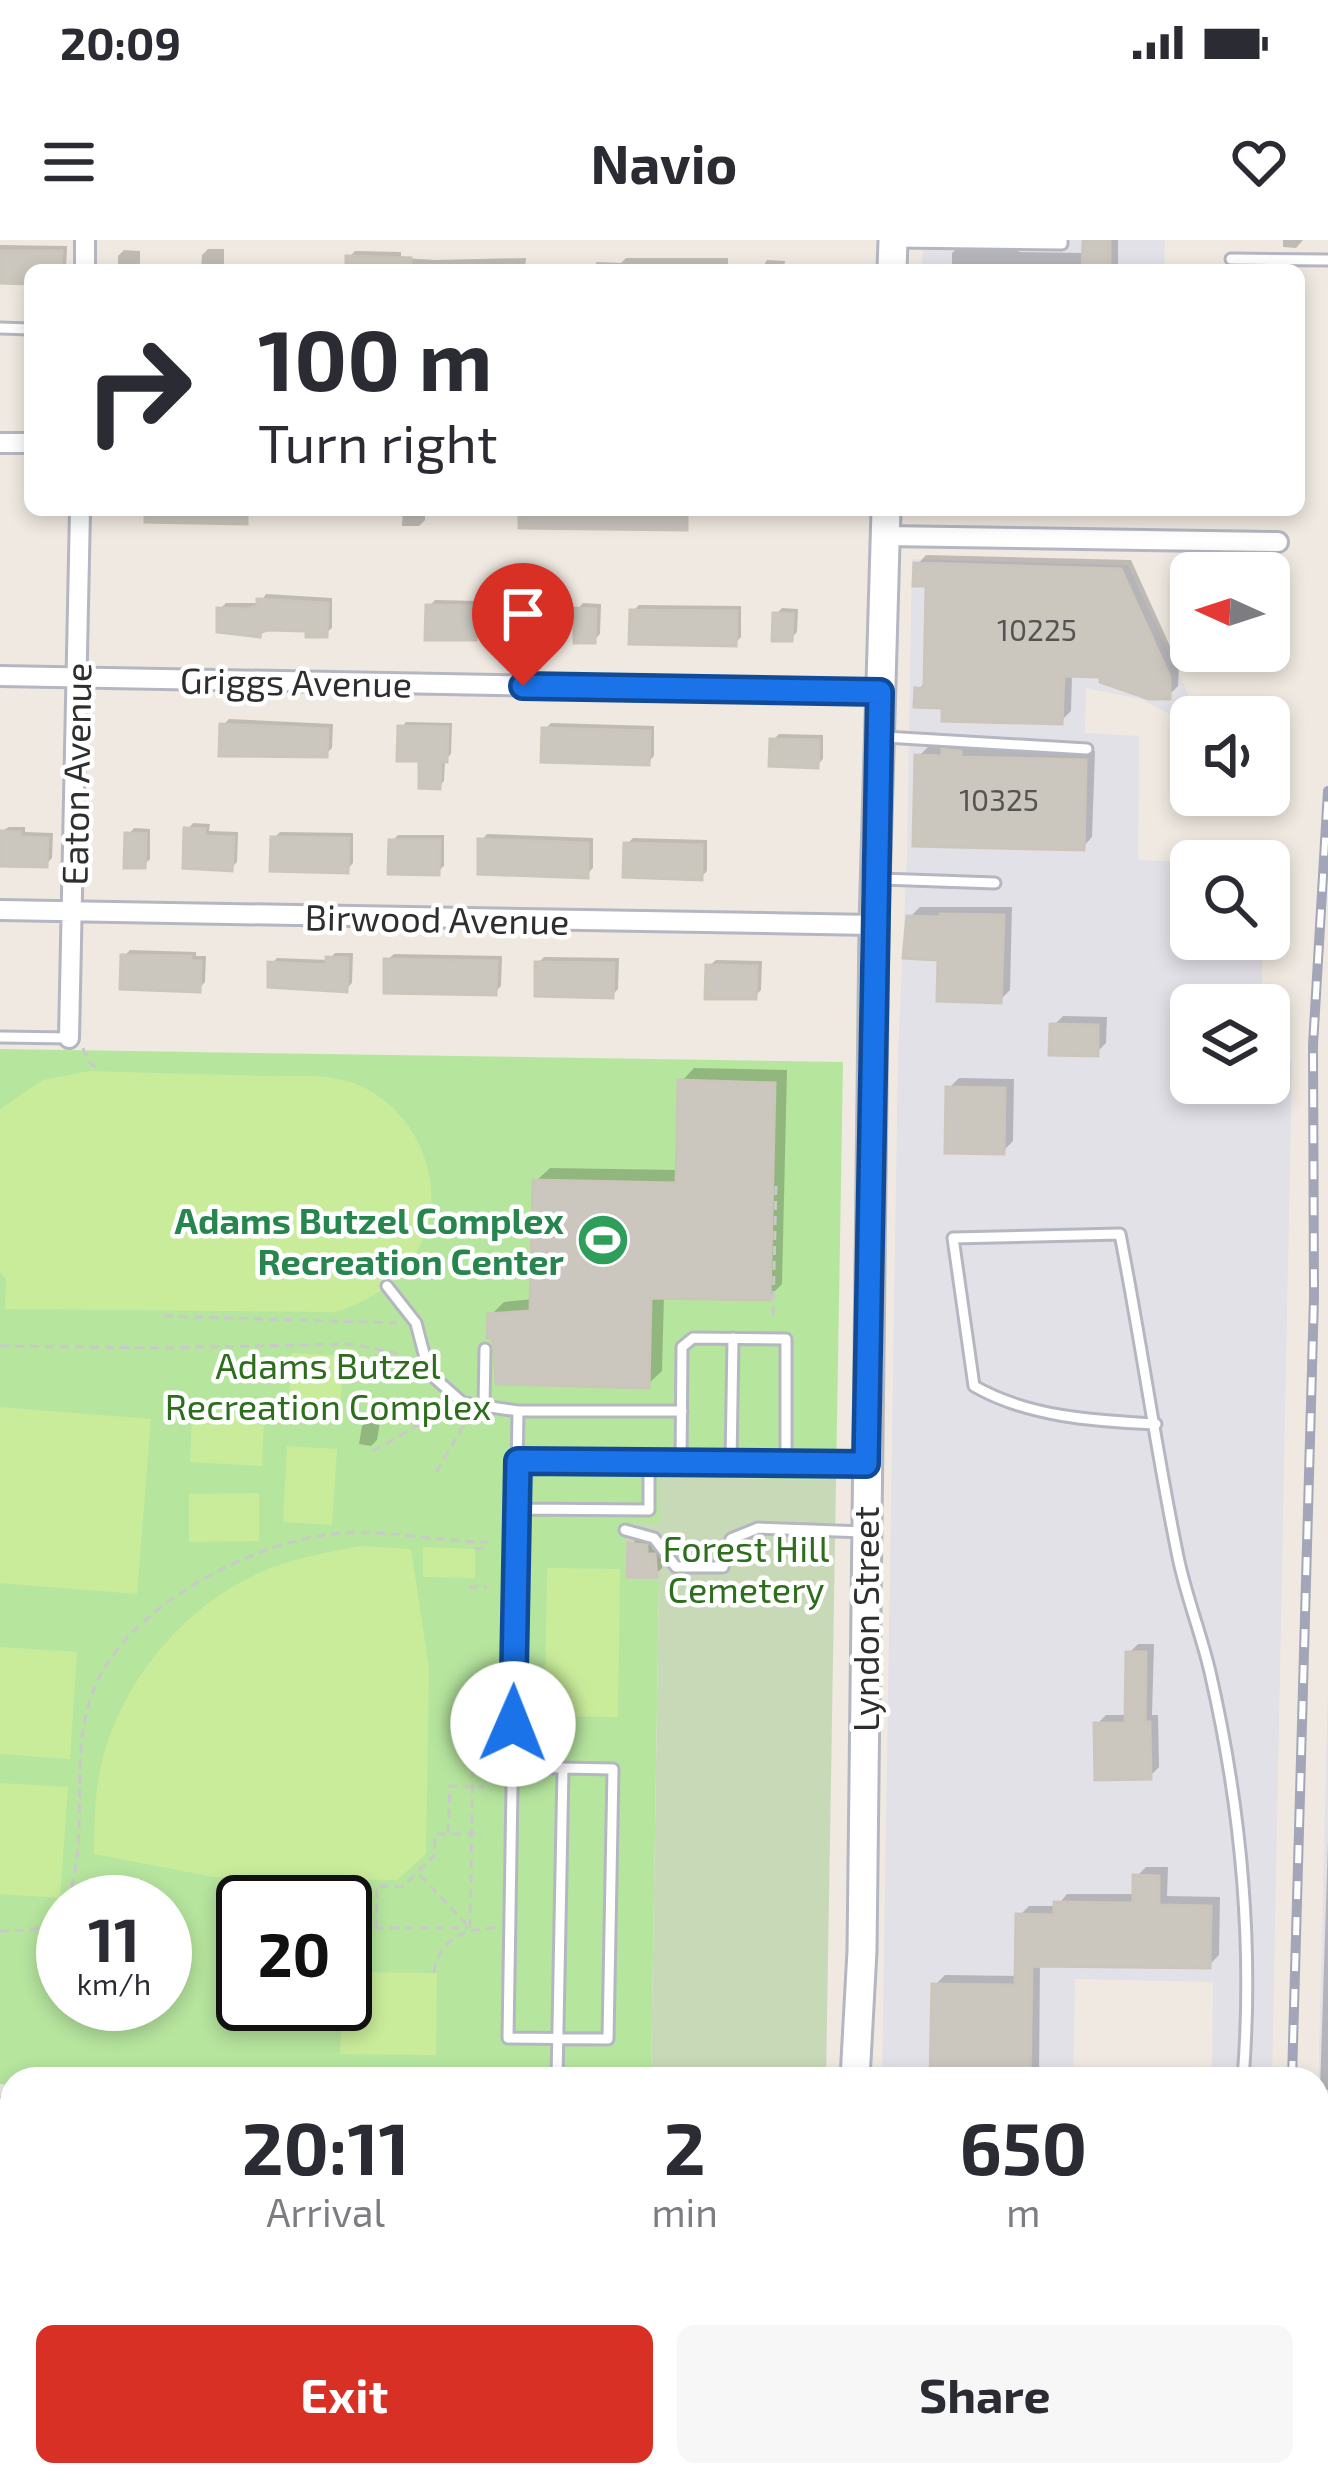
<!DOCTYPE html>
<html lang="en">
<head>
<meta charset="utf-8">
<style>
	:root { --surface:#fff; --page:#f7f7f7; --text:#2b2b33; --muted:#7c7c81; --accent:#d93025 }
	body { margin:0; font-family:"Exo 2",sans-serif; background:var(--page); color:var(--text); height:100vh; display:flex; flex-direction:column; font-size:45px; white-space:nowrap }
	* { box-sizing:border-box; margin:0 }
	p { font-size:39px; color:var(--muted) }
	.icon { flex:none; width:66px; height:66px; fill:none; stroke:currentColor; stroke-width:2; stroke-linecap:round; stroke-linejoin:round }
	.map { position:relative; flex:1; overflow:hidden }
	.sheet { position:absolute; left:0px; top:1827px; width:1329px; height:420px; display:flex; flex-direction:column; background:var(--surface); border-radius:36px 36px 0 0; box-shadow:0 6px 18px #0003 }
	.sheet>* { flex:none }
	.top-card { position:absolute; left:24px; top:24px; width:1281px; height:252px; border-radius:18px; box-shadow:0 6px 18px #0003; background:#fff; color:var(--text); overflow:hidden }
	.needle { width:78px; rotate:273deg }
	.tools { position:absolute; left:1170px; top:312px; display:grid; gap:24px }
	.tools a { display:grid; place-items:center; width:120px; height:120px; border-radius:18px; background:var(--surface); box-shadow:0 6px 18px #0003; font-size:60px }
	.speed { position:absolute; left:36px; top:1635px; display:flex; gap:24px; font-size:60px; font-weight:700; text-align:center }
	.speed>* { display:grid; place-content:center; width:156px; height:156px; border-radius:50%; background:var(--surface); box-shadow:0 6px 18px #0003; line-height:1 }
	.speed small { font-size:30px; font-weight:400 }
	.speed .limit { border:6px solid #111; border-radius:18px; background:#fff; color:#111 }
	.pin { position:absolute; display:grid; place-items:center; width:102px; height:102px; color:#fff; margin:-123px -51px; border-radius:50% 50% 50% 0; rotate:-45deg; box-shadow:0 0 12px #0007 }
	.pin .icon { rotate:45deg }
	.me { position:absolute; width:132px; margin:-66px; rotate:1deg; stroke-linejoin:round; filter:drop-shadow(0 0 9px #0008) }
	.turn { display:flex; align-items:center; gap:42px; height:252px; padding:0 36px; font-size:54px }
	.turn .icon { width:156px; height:156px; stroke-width:2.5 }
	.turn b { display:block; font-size:84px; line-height:102px }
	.eta { display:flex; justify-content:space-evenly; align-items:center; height:204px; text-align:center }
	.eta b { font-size:72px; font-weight:700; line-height:84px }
	.button { display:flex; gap:24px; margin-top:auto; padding:24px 36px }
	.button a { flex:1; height:138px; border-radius:18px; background:var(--accent); color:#fff; font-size:48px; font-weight:700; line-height:138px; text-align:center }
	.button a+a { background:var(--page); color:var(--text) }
	.status { display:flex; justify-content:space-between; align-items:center; height:84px; padding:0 60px; background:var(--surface); direction:ltr }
	.status svg { height:33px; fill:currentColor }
	header { display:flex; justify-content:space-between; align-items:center; height:156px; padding:0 36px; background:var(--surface); font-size:54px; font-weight:700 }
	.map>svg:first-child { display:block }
</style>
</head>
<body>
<div class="status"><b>20:09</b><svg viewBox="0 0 49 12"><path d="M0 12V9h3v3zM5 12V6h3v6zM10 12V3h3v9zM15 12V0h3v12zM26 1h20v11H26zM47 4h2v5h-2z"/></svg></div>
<header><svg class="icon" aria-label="menu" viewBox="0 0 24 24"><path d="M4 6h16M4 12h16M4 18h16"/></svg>Navio<svg class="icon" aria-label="heart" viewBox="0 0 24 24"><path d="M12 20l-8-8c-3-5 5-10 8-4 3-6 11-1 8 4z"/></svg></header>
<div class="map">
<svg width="1328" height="2247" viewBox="0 0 1328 2247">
	<rect width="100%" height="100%" fill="#efe9e1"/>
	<path fill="#e3e1e8" d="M923 0H1165L1164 30H922Z
		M912 319 1128 325 1199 477H1191V485L1140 459 1086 448 1085 493 1139 496 1138 620 1191 622V699H1263L1261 765H1191V843H1269V820L1292 821 1272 1839H1212L1213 1742 1075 1739 1073 1839H882L898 813 907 616Z
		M1328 1446V1856L1318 1855Z
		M0 1904 12 1905V2235H276L275 2247H0Z
		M1317 1912 1328 1913V2247H1295V2235H1317Z
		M330 2235H559V2247H330Z
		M578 2235H817V2247H577Z
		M865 2235H1252L1251 2247H865Z"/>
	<path fill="#b6e59e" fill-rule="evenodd" d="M0 809 843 822 836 1240 661 1237 660 1284H625L659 1340 651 1839H12V1845L0 1844ZM63 1662H165V1764H63ZM243 1662H345V1764H243Z"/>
	<path fill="#c8d9b8" d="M660 1237 836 1240 826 1839H651L659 1341 625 1339V1283H660Z"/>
	<path fill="#c9ec9a" d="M89 831C147 833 206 834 265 836 288 837 316 834 339 839 401 852 442 919 429 980 418 1029 379 1060 334 1072L5 1069 6 1039 0 1032V869L43 840Z
		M292 1113 344 1116 339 1183 287 1179Z
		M0 1167 151 1179 137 1354 0 1343Z
		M192 1174 264 1178 262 1226 190 1222Z
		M287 1206 337 1209 332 1285 283 1282Z
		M259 1253V1301L189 1302V1254Z
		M360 1306 411 1309 429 1428 426 1614 397 1640 214 1637 94 1614C95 1595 94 1577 96 1558 105 1459 178 1364 271 1328 299 1317 330 1312 360 1306Z
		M423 1307 475 1309V1338L423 1337Z
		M547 1328 620 1329 618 1477 545 1476Z
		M0 1407 77 1412 70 1519 0 1514Z
		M0 1543 68 1547 60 1658 0 1654Z
		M345 1732 437 1733 436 1815 340 1814Z"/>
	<path fill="#0003" d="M1086 0H1118V30H952V13L962 3 1019 4V12L1085 13Z
		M1283 0H1303L1296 8 1283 7Z
		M0 5 67 6 66 30H30V41L0 40Z
		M208 9H224V30H201L202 15Z
		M124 10 140 11V30H118V16Z
		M355 11 401 12V18L435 20 526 18 525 30H349V17Z
		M626 18H728V30H590L597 22 621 23Z
		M767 20 785 21 784 30H761Z
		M403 270H425V280L419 286H402Z
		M926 315 1131 320 1179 426 1178 446 1168 456 1103 434H1072L1071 471 1061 481 946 465 918 450 927 440 929 343 917 325Z
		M266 354 332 358V388L325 394 220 369 226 363H260Z
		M435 360 481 361V391L475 397 429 366Z
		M583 363 601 364 600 394 594 400 577 370Z
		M639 365 741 366V397L735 403 633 371Z
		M782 368 798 369 797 392 791 398 776 374Z
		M229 479 333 484 332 508 326 514 223 485Z
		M406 482 452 483 451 514 445 520 444 541 439 546 401 488Z
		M551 483 654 486V516L648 522 545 489Z
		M779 494 823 495V519L817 525 773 500Z
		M955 501 970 502V508L1095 511 1092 597 1083 607 918 517 928 507H949Z
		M193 583 210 584 209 591 238 592 237 622 231 628 187 590Z
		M9 587H25V592L53 593 52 618 46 624 0 623V592Z
		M134 588 150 589V619L144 625 128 595Z
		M280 592 353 593V623L347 630 274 598Z
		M487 594 593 598V628L587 634 481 601Z
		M398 595H444V626L437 632 392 601Z
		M633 598 707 600V631L701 637 627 604Z
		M920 667H1012L1010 750 1000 760 941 717 910 677Z
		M130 710 196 712V716H206L205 742 199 749 124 716Z
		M335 713H353L352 743 346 749 271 724 277 718 328 720Z
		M394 714 502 716 501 746 495 752 387 720Z
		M544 717 619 718 618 749 612 755 538 723Z
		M716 720 762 721 761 750 755 756 709 726Z
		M1063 776 1107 777 1106 803 1096 813 1053 786Z
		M694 828 787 830 782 1044 769 1057 664 1055 662 1131 648 1144 491 1075 504 1062 533 1059 536 941 550 928 679 930 681 842Z
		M959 838 1014 839 1013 901 1003 911 949 848Z
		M368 1180 380 1182 377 1200 371 1206 359 1204 362 1186Z
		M637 1299 652 1300V1309L662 1312V1328L656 1334 631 1305Z
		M1138 1404H1154L1152 1475H1158L1159 1527 1150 1536 1097 1484 1106 1475H1128L1129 1413Z
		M1328 1601V1850H1320Z
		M1146 1627H1168L1167 1656 1220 1657 1219 1715 1209 1725 1040 1723 1039 1839H933L935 1745 945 1735 1018 1736 1019 1676 1029 1666H1057L1067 1654H1136V1637Z
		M0 1891H12V1954L0 1957Z
		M1328 1923V2027H1317L1319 1932Z
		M1 2062H12V2150H0Z
		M1323 2217H1328V2247H1309L1310 2235H1317V2223Z
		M19 2235H107V2247H18Z
		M338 2235H571V2247H338Z
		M1048 2235H1189L1186 2238Z"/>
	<path fill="#cbc7bf" stroke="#cbc5ba" stroke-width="3" d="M1083 0H1110V30H1082Z
		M0 11H62L61 30H30V44L0 43Z
		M346 16 411 18V30H346Z
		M145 270H247V284L145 282Z
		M519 270H687V290L519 288Z
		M914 323 1121 329 1170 437V459H1149L1100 442V437L1064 436 1062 484 942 481V468L914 467 915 448 924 449 926 346H913Z
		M257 359 328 363 327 397H306V391L268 390 261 392 260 397 217 392V368L248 369 257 366Z
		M426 365 477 366 476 400H425Z
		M574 368 596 369 595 403H574Z
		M630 370 737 371 736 406 629 404Z
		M773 373 793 374 792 401H772Z
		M220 484 328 489 327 517 219 516Z
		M398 486 448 487 447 522H441L440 549 419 548V521H397Z
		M542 488 650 491 649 525 541 522Z
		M770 499 819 500 818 528 769 526Z
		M942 509 961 511V517L1086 520 1084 610 913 606 915 515 942 516Z
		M184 588 205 589V596L234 597 232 631 183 628Z
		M0 591 20 592V597L48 598 47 627 0 626Z
		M125 593 146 594 145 628H124Z
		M271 597 349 598 348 633 270 631Z
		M478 599 588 603V638L478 634Z
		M389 600H440L439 635 388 634Z
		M624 603 702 605V640L623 637Z
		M940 674 1004 675 1001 763 937 761 938 720 903 718 907 676 940 677Z
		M121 715 191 716V721H201L200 752 120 749Z
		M326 717 348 718 347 752 268 747V722L326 725Z
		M384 719 497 721 496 755 384 753Z
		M535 722 614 723 613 758 535 756Z
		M706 725 757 726 756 759H705Z
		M1050 784 1098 785V816L1049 815Z
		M678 840 775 843 770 1060 651 1058 649 1148 496 1144 494 1108 492 1098H487L488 1074 530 1071 533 940 676 943Z
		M946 847 1005 848 1004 914 945 913Z
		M628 1303 647 1305V1314H655L657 1337H627Z
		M1126 1412H1146L1145 1482H1150L1151 1539 1095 1540 1094 1483H1125Z
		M1133 1635 1159 1636V1665L1211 1666 1210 1728 1032 1726 1030 1839H930L932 1744 1015 1745 1016 1674 1054 1675V1662L1133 1663Z"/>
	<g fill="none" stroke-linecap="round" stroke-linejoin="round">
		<g stroke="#b4b7c1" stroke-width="15">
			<path id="lane" d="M898 2 1062 4V0
				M1231 19 1328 20
				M0 88 30 89
				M885 497 1087 509
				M881 639 995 643
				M0 797 69 798
				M387 1046 416 1083 429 1133 463 1163 518 1171H682
				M484 1167 485 1109
				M1156 1184C1094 1181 1028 1177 974 1146L953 998 1120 994C1141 1101 1156 1210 1178 1317 1186 1356 1201 1393 1210 1432 1241 1567 1254 1701 1243 1839
				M518 1221 866 1224
				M681 1223 682 1107 693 1098 786 1099V1223
				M731 1223 733 1098
				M517 1269 649 1270V1222
				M625 1290 654 1298 676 1327H723L731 1299 758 1288 864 1292
				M513 1527 613 1529 608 1799 508 1798 518 1171
				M557 1839 563 1528"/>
		</g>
		<g stroke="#b4b7c1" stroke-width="24">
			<path id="street" d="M85 30V0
				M0 203H30
				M885 296 1278 302
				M0 436 880 452
				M0 670 874 685
				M69 798 80 270
				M303 2247 304 2235"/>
		</g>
		<g stroke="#b4b7c1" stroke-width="33">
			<path id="secondary" d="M892 30 893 0
				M855 1839 862 1711 874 685 886 270
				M0 1872H12
				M1317 1894H1328
				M841 2247V2235"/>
		</g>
		<path stroke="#c9c9c9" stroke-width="3" stroke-dasharray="9 6" stroke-linecap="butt" d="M83 808 88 821 100 831
			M773 1075 776 943
			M164 1076 397 1083
			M0 1106 162 1108 352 1104 396 1113 412 1127
			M373 1211 416 1186 458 1177
			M436 1232 468 1178
			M475 1309 488 1308
			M469 1347H487
			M448 1593 450 1546 484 1547
			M67 1662C91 1596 68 1521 92 1454 122 1368 255 1299 342 1293 391 1290 439 1302 488 1302
			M345 1663H375
			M467 1685 417 1632 434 1616 435 1594H483
			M345 1688H468
			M376 1688 377 1646 402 1647 416 1634
			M470 1688 473 1514
			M0 1691 34 1690 63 1667
			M434 1733C438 1698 467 1688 497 1688"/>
		<use href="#lane" stroke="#fff" stroke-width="9"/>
		<use href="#street" stroke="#fff" stroke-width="18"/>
		<use href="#secondary" stroke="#fff" stroke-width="27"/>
		<g stroke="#a3a6b8" stroke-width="10">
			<path id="rail" d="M1292 1839 1314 1057 1313 805 1328 551
				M1278 2247V2235"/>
		</g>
		<use href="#rail" stroke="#fff" stroke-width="6" stroke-dasharray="18" stroke-linecap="butt"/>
	</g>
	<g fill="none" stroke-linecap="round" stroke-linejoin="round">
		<g stroke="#114b97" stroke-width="30">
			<path id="route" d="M513 1484 518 1221 866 1224 880 452 523 446"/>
		</g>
		<use href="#route" stroke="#1a73e8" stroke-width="21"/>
	</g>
	<defs>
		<g id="stadium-disc" transform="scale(2.7)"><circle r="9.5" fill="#2e9e5b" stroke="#fff"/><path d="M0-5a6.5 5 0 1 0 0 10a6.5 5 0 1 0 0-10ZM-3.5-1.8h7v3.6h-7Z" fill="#fff"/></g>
	</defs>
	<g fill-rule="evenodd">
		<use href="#stadium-disc" x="603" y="1000"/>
	</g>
	<g text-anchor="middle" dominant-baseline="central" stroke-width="9" stroke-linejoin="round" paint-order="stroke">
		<g font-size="30" fill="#555452">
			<text x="1037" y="389">10225</text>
			<text x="999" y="559">10325</text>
		</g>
		<g font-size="36" fill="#2e2e2e" stroke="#fff">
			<text transform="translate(296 441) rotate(1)">Griggs Avenue</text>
			<text transform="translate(75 534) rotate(-89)">Eaton Avenue</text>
			<text transform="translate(437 678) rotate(1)">Birwood Avenue</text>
			<text transform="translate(864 1379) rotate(-90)">Lyndon Street</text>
		</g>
		<g font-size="36" font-weight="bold" fill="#27864d" stroke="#fff" text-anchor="end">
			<text x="564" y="979">Adams Butzel Complex<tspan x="564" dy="41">Recreation Center</tspan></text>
		</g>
		<g font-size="36" fill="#2c6e1b" stroke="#fff">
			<text x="328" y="1124">Adams Butzel<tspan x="328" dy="41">Recreation Complex</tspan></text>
			<text x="746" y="1307">Forest Hill<tspan x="746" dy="41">Cemetery</tspan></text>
		</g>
	</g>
</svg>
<div class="tools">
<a><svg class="needle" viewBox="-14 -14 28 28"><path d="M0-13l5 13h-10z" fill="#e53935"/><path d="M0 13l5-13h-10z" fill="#7c7c81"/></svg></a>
<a><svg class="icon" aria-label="sound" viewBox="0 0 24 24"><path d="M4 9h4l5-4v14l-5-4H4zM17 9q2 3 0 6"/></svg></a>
<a><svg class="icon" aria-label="search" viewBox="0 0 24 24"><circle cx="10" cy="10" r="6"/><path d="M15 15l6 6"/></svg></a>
<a><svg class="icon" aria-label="layers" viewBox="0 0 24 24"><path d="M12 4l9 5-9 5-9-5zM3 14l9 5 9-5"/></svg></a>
</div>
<div class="speed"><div>11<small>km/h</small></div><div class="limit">20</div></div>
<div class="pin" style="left:523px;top:446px;background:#d93025"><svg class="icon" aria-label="arrive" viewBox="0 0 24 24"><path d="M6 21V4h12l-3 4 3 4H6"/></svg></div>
<svg class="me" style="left:513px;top:1484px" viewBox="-20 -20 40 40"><circle r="19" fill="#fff"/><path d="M0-13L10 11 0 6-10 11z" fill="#1a73e8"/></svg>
<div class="top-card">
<div class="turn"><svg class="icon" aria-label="right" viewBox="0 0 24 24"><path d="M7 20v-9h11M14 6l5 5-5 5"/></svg><div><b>100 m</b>Turn right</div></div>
</div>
<section class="sheet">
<div class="eta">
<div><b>20:11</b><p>Arrival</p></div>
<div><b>2</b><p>min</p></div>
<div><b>650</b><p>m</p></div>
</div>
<div class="button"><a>Exit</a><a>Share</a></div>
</section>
</div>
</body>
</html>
